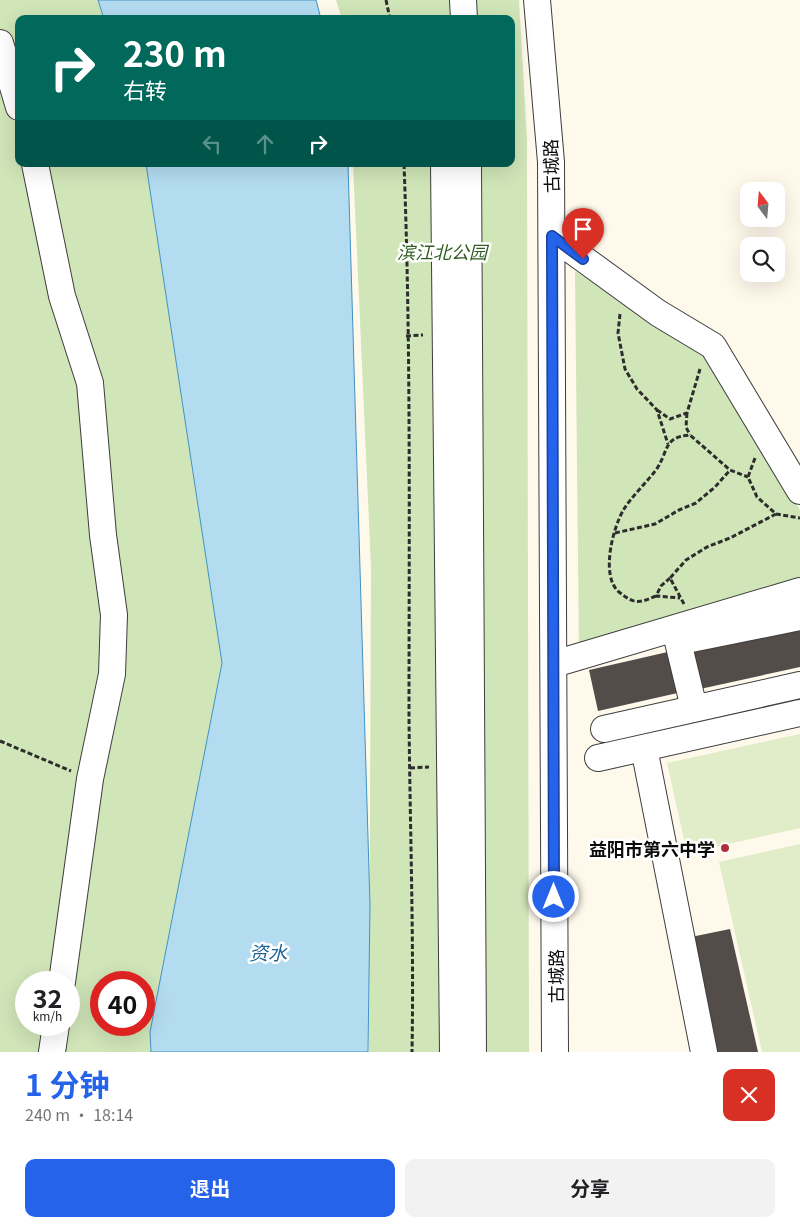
<!DOCTYPE html>
<html lang="zh">
<head>
<meta charset="utf-8">
<style>
	:root { --surface:#fff; --page:#f2f2f2; --text:#202124; --muted:#757577; --accent:#2563eb }
	body { margin:0; font-family:Georgia,"Noto Sans SC",serif; background:var(--page); color:var(--text); height:100vh; display:flex; flex-direction:column; font-size:19px; white-space:nowrap }
	* { box-sizing:border-box; margin:0 }
	p { font-size:16px; color:var(--muted) }
	.icon { flex:none; width:28px; height:28px; fill:none; stroke:currentColor; stroke-width:2; stroke-linecap:round; stroke-linejoin:round }
	.map { position:relative; height:1052px; overflow:hidden }
	.drawer { display:flex; flex-direction:column; background:var(--surface); flex:1 }
	.drawer>* { flex:none }
	.banner { position:absolute; left:15px; top:15px; width:500px; height:152px; border-radius:10px; box-shadow:0 5px 20px #0002; background:#00695c; color:#fff; overflow:hidden }
	.needle { width:32px; rotate:344deg }
	.buttons { position:absolute; left:740px; top:182px; display:grid; gap:10px }
	.buttons a { display:grid; place-items:center; width:45px; height:45px; border-radius:10px; background:var(--surface); box-shadow:0 5px 20px #0002; font-size:25px }
	.speed { position:absolute; left:15px; top:971px; display:flex; gap:10px; font-size:25px; font-weight:700; text-align:center }
	.speed>* { display:grid; place-content:center; width:65px; height:65px; border-radius:50%; background:var(--surface); box-shadow:0 5px 20px #0002; line-height:1 }
	.speed small { font-size:12px; font-weight:400 }
	.speed .limit { border:8px solid #d22; background:#fff; color:#111 }
	.pin { position:absolute; display:grid; place-items:center; width:42px; height:42px; color:#fff; margin:-51px -21px; border-radius:50% 50% 50% 0; rotate:-45deg; box-shadow:0 0 5px #0007 }
	.pin .icon { rotate:45deg }
	.me { position:absolute; width:55px; margin:-28px; rotate:0deg; stroke-linejoin:round; filter:drop-shadow(0 0 4px #0008) }
	.turn { display:flex; align-items:center; gap:18px; height:105px; padding:0 25px; font-size:22px }
	.turn .icon { width:65px; height:65px; stroke-width:2.5 }
	.turn b { display:block; font-size:35px; line-height:42px }
	.lanes { display:flex; align-items:center; height:48px; padding:0 25px; background:#0003; justify-content:center; gap:25px; direction:ltr }
	.lanes .off { opacity:.35 }
	.round { display:grid; place-items:center; flex:none; width:52px; height:52px; border-radius:10px; background:var(--page) }
	.summary { display:flex; align-items:center; justify-content:space-between; height:85px; padding:0 25px }
	h1 { font-size:30px; font-weight:700; line-height:38px; color:var(--accent) }
	.button { display:flex; gap:10px; margin-top:auto; padding:10px 25px }
	.button a { flex:1; height:58px; border-radius:10px; background:var(--accent); color:#fff; font-size:20px; font-weight:700; line-height:58px; text-align:center }
	.button a+a { background:var(--page); color:var(--text) }
	.map>svg:first-child { display:block }
</style>
</head>
<body>
<div class="map">
<svg width="800" height="1052" viewBox="0 0 800 1052">
	<rect width="100%" height="100%" fill="#fef9eb"/>
	<path fill="#d0e5b8" fill-rule="evenodd" d="M0 0H98L104 19H19V164H146L222 663 150 1032 151 1052H0ZM26 982H69V1025H26ZM101 982H144V1025H101Z
		M336 0H519L527 139 529 1052H369L371 567 353 164H511V19H342Z
		M575 271 710 356 748 414 800 510V586L579 652Z"/>
	<path fill="#e1edc9" d="M800 734V828L687 853 667 763Z
		M800 844V1052H762L719 862Z"/>
	<path fill="#b4dcf1" stroke="#4092c2" d="M98 0H316L321 19H104Z
		M146 164H348L370 905 368 1052H151L150 1032 222 663Z"/>
	<path fill="#534c49" d="M800 623V667L700 689 691 647Z
		M672 651 682 692 598 711 589 670Z
		M730 929 758 1052H717L691 937Z"/>
	<g fill="none" stroke-linecap="round" stroke-linejoin="round">
		<g stroke="#3e3e3e" stroke-width="28">
			<path id="minor" d="M463 0 464 19
				M537 0 551 162 555 1052
				M0 43 19 107
				M35 164 62 296 90 383 103 535 114 615 112 674 90 779 62 982
				M444 164 453 1052
				M468 164 473 1052
				M552 236 658 313 713 346 800 491
				M691 639 800 617
				M678 642 694 708
				M554 664 800 591
				M604 729 800 685
				M644 748 704 1052
				M598 758 800 713
				M52 1052 56 1025"/>
		</g>
		<path stroke="#2d2d2d" stroke-width="3" stroke-dasharray="5 2.5" stroke-linecap="butt" d="M386 0 390 19
			M404 164C411 348 409 533 409 717 410 829 414 940 412 1052
			M620 314 618 333 625 369 637 389 657 410 668 444
			M406 336 423 335
			M657 410 670 419 687 413 700 369
			M687 413 686 427 690 435
			M755 458 748 477 757 497 776 514 800 518
			M615 533 655 524 679 510 696 503 715 487 730 470
			M670 578 661 586 656 596 680 598
			M656 596C639 603 635 605 619 592 600 576 613 527 624 509 633 495 646 483 656 470 669 451 663 437 690 435L730 470 748 477
			M684 604 670 578 686 560 707 547 730 538 776 514
			M0 741 71 771
			M410 768 429 767"/>
		<use href="#minor" stroke="#fff" stroke-width="26"/>
	</g>
	<g fill="none" stroke-linecap="round" stroke-linejoin="round">
		<g stroke="#184099" stroke-width="12">
			<path id="route" d="M554 897 552 236 583 259"/>
		</g>
		<use href="#route" stroke="#2563eb" stroke-width="9"/>
	</g>
	<circle fill="#b02f38" stroke="#fff" stroke-width="2" cx="725" cy="848" r="5"/>
	<g text-anchor="middle" dominant-baseline="central" stroke-width="5" stroke-linejoin="round" paint-order="stroke">
		<g font-size="18" fill="#0b0b0b" stroke="#fff">
			<text transform="translate(550 166) rotate(-92)">古城路</text>
			<text transform="translate(555 976) rotate(-90)">古城路</text>
		</g>
		<g font-size="18" font-style="italic" fill="#2f5d21" stroke="#fff">
			<text x="442" y="251">滨江北公园</text>
		</g>
		<g font-size="18" font-weight="bold" fill="#0b0b0b" stroke="#fff" text-anchor="end">
			<text x="715" y="848">益阳市第六中学</text>
		</g>
		<g font-size="19" font-style="italic" fill="#1f6393" stroke="#fff">
			<text x="268" y="951">资水</text>
		</g>
	</g>
</svg>
<div class="buttons">
<a><svg class="needle" viewBox="-14 -14 28 28"><path d="M0-13l5 13h-10z" fill="#e53935"/><path d="M0 13l5-13h-10z" fill="#757577"/></svg></a>
<a><svg class="icon" aria-label="search" viewBox="0 0 24 24"><circle cx="10" cy="10" r="6"/><path d="M15 15l6 6"/></svg></a>
</div>
<div class="speed"><div>32<small>km/h</small></div><div class="limit">40</div></div>
<div class="pin" style="left:583px;top:259px;background:#d93025"><svg class="icon" aria-label="arrive" viewBox="0 0 24 24"><path d="M6 21V4h12l-3 4 3 4H6"/></svg></div>
<svg class="me" style="left:554px;top:897px" viewBox="-20 -20 40 40"><circle r="17" fill="#2563eb" stroke="#fff" stroke-width="3"/><path d="M0-11L8 9 0 5-8 9z" fill="#fff"/></svg>
<div class="banner">
<div class="turn"><svg class="icon" aria-label="right" viewBox="0 0 24 24"><path d="M7 20v-9h11M14 6l5 5-5 5"/></svg><div><b>230 m</b>右转</div></div>
<div class="lanes"><svg class="icon off" aria-label="left" viewBox="0 0 24 24"><path d="M17 20v-9H6M10 6l-5 5 5 5"/></svg><svg class="icon off" aria-label="ahead" viewBox="0 0 24 24"><path d="M12 20V5M6 11l6-6 6 6"/></svg><svg class="icon" aria-label="right" viewBox="0 0 24 24"><path d="M7 20v-9h11M14 6l5 5-5 5"/></svg></div>
</div>
</div>
<section class="drawer">
<div class="summary"><div><h1>1 分钟</h1><p>240 m · 18:14</p></div><a class="round" style="background:#d93025;color:#fff"><svg class="icon" aria-label="close" viewBox="0 0 24 24"><path d="M6 6l12 12M18 6L6 18"/></svg></a></div>
<div class="button"><a>退出</a><a>分享</a></div>
</section>
</body>
</html>
